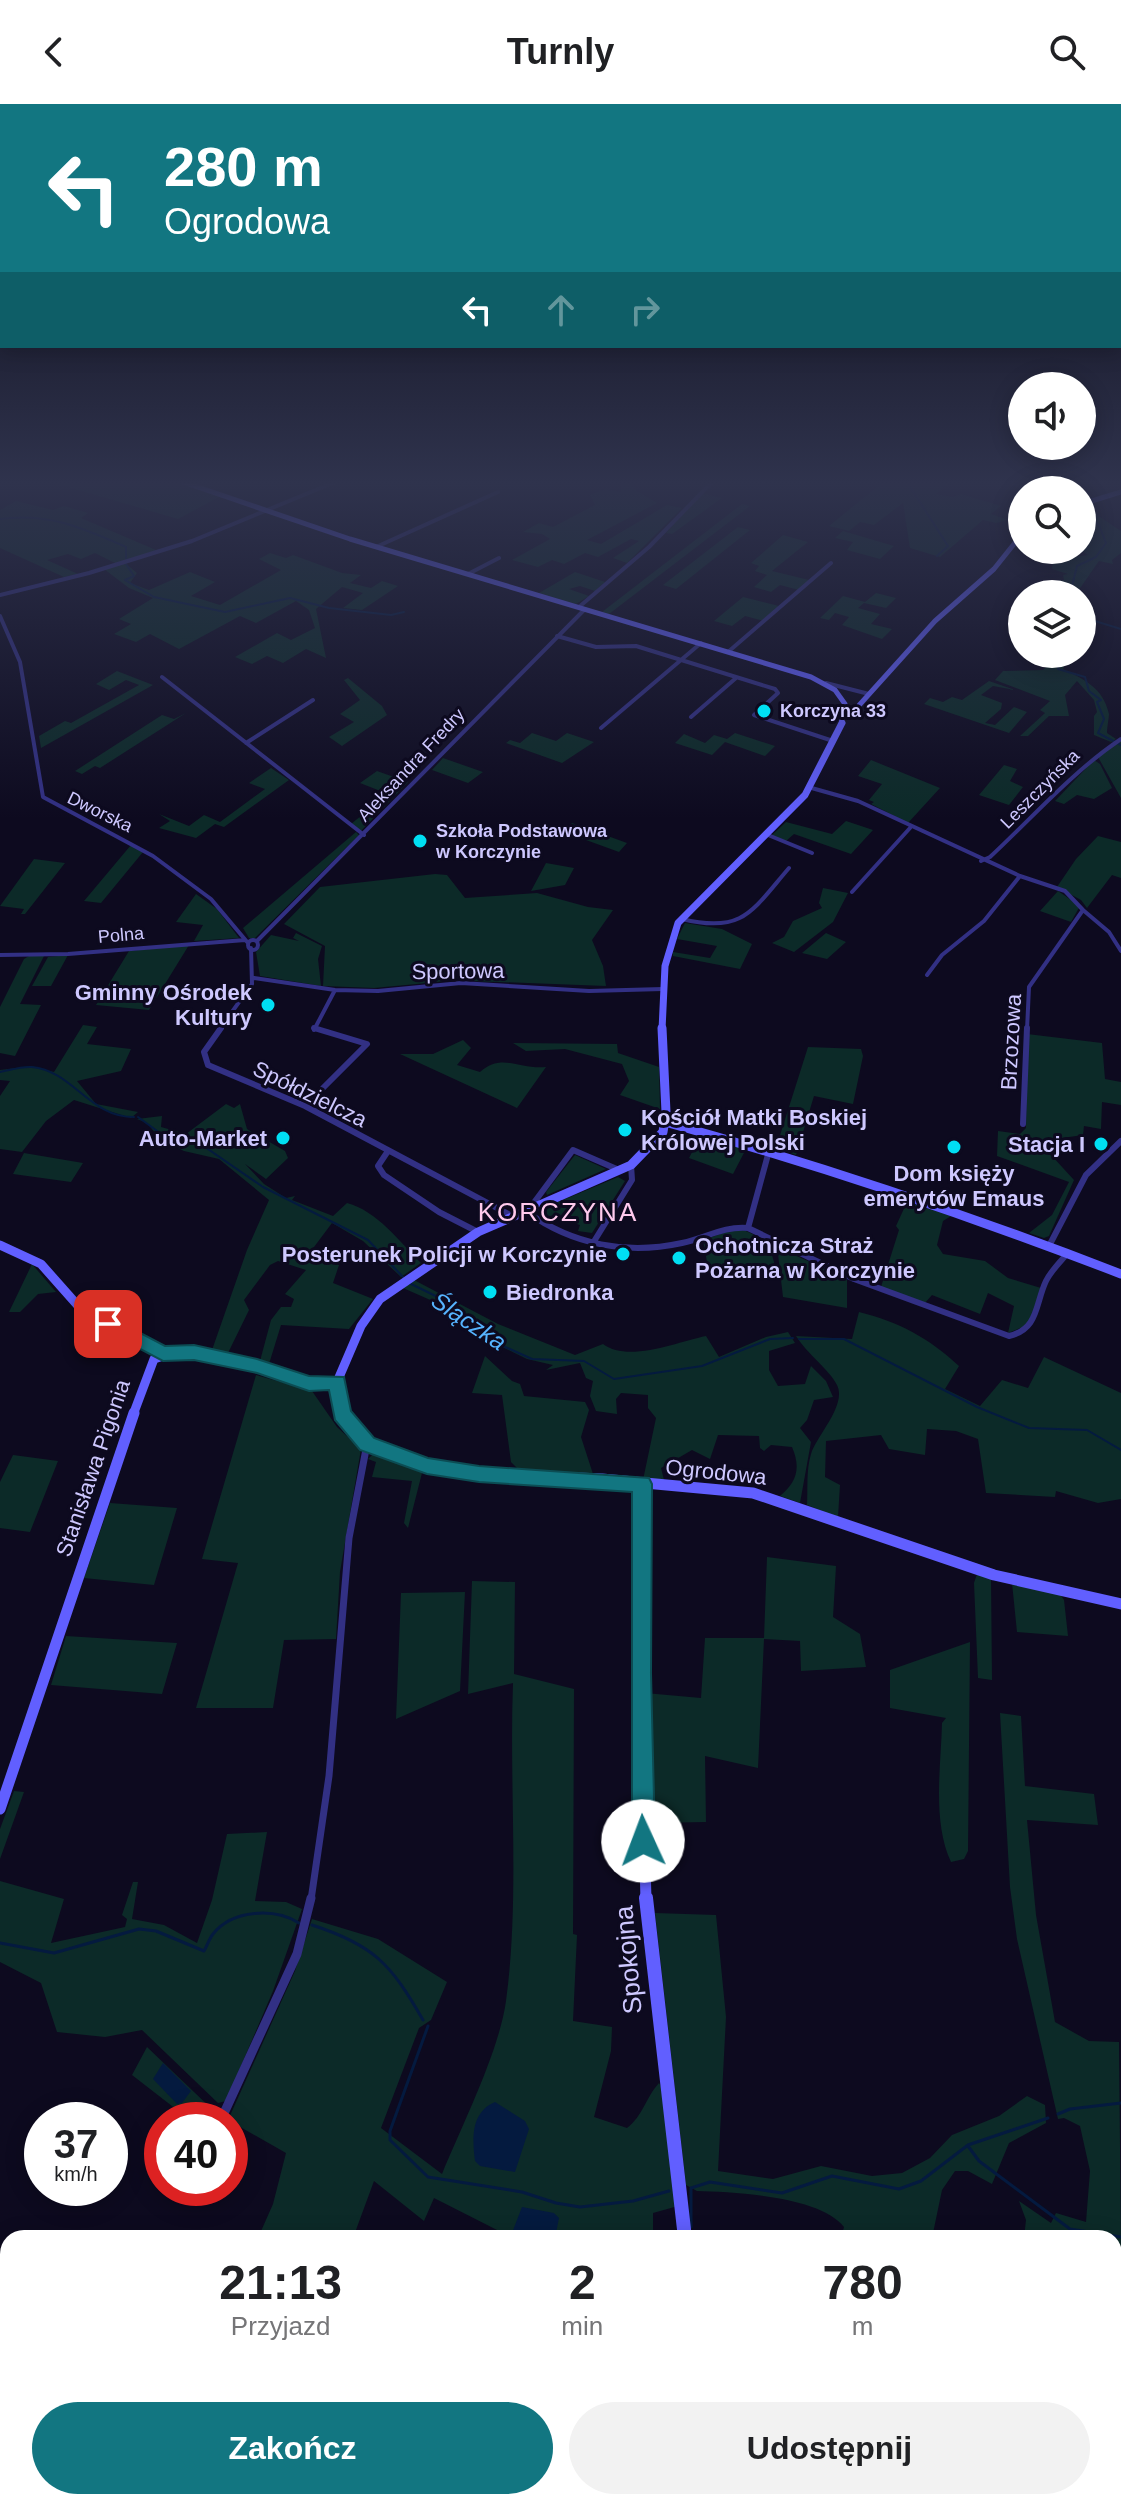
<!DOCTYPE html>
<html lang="pl">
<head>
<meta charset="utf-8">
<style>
	:root { --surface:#fff; --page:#f2f2f2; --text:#202124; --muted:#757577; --accent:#127681 }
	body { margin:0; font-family:Arial,sans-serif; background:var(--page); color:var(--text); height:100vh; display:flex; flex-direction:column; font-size:30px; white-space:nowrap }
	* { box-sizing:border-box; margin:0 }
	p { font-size:26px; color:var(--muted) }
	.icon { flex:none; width:44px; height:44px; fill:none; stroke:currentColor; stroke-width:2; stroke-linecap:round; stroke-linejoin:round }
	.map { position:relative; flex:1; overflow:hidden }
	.panel { position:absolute; left:0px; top:2126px; width:1122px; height:280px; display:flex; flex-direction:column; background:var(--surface); border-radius:24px 24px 0 0; box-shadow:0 4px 20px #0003 }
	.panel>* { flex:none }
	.banner { position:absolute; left:0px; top:0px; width:1122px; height:244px; box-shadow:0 4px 20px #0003; background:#127681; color:#fff; overflow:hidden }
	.controls { position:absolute; left:1008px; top:268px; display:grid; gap:16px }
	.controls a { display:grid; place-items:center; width:88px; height:88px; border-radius:50%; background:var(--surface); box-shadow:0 4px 20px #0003; font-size:40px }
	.speed { position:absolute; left:24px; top:1998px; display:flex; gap:16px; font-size:40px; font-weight:700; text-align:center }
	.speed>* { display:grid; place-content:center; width:104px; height:104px; border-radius:50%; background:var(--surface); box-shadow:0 4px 20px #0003; line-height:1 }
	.speed small { font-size:20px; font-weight:400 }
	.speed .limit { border:12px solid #d22; background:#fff; color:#111 }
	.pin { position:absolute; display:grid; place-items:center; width:68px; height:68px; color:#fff; margin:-34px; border-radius:16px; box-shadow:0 4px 12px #0006 }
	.me { position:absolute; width:88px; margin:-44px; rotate:358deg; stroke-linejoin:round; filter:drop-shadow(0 0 6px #0008) }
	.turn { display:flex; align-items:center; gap:28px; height:168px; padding:0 32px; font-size:36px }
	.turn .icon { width:104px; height:104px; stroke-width:2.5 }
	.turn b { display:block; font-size:56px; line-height:68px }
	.lanes { display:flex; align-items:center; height:76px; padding:0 32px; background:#0003; justify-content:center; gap:40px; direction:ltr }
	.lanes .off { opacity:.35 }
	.eta { display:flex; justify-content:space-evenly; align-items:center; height:136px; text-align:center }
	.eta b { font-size:48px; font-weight:700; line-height:56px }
	.button { display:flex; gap:16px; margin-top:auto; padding:16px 32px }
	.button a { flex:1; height:92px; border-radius:48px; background:var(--accent); color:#fff; font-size:32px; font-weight:700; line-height:92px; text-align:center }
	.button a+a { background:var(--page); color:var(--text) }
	header { display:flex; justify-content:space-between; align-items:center; height:104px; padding:0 32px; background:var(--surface); font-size:36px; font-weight:700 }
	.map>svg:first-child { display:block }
</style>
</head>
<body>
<header><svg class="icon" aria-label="back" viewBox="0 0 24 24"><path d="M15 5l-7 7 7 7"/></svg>Turnly<svg class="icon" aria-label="search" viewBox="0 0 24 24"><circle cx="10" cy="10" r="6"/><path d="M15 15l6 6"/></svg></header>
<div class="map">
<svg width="1121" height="2406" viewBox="0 0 1121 2406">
	<rect width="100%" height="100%" fill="#0d0a1f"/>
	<path fill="#0c2a28" d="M51 378H176L221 392 178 415Z
		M621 378H631L637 387 657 399 587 436 601 440 667 401 682 404 627 459 613 454 639 437 631 435 598 453 585 449 564 460 552 456 538 463 512 456 550 435 542 430 523 428 539 419 553 423 595 401 590 391 605 385 621 388Z
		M883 378H949L936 390 952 393 961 390 1001 402 991 410 1008 416 996 419 983 416 940 453 910 444 903 399 874 421 860 418 849 427 829 422Z
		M701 389 722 394 672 430 666 429Z
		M16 397 53 406 64 402 88 409 81 414 156 446 164 445 117 460 95 449 81 455 68 450 47 456 78 470 64 473 0 444V406Z
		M742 400 750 402 609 510 602 508Z
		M1082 401 1121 427V449L1112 456 1113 460 1099 457 1076 490 1062 489 1063 483 1049 482V478L1064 476 1063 471 1068 470 1052 465 1053 456 1088 451 1080 446 1084 434Z
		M738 423 750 426 676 485 663 481Z
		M843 427 894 442 880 455 847 446 853 438 835 434Z
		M783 431 808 438 772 467 809 476 799 486 780 481 771 488 754 483 767 471 755 467 759 462 751 459Z
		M270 449 286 454 293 451 342 469 361 471 350 479 371 484 382 477 398 482 362 506 343 504 363 489 342 483 316 505 326 554 306 545 283 559 267 552 252 560 235 553 277 529 291 536 315 524 309 506 296 497 256 519 240 512 179 545 150 530 136 538 114 530 131 520 119 515 153 494 129 484 104 465 125 459 137 469 130 479 149 486 190 468 215 478 191 492 220 501 281 466 259 455Z
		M575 468 605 478 595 487 580 482 569 485 589 492 576 500 539 489Z
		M876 489 896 494 886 504 864 499 858 504 880 510 871 520 892 525 882 535 842 521 849 513 835 509 829 516 820 514 843 492 865 498Z
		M743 493 779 502 764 517 745 512 732 522 714 517Z
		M1033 550H1061L1066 559 1063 565C1083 575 1103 583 1109 610 1109 614 1107 623 1107 629L1116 635 1111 638 1094 631V612L1097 608 1094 596 1077 577 1065 591 1069 612H1049L1028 632H1020L1045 609 1040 606 1050 597 995 576 1003 567 1043 566 1051 559Z
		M117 567 153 581 41 644 39 632 65 617 71 619 139 581 126 576 109 586 96 580Z
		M348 574 382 602 387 611 342 642 329 633 354 618 340 610 360 596 344 576Z
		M989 577 1015 586 993 582 981 591 1002 599 1001 605 985 619 995 621 1014 603 1027 608 1009 629 924 600 930 594 943 598 952 593 962 596Z
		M186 609 100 664 95 662 82 670 75 667 162 611 174 615Z
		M532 629 556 637 567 629 594 638 562 659 506 639 510 636 520 639Z
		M735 629 775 642 765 652 725 638 712 651 675 639 684 630 705 639 714 631 727 635Z
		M1121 637V694L1098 653Z
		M443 654 483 668 468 679 432 666Z
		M871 656 940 684 908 719 871 700 874 698 869 696 882 680 858 672Z
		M1094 656 1100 660 1112 684 1094 695 1077 691 1064 700 1055 697Z
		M1004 661 1017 665 1010 677 1023 683 1009 701 979 691Z
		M271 664 289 676 224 723 215 720 196 734 159 724 170 717 159 710 189 722 204 711 220 718 265 685 249 679Z
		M377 667 408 678 361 727 351 720 388 690 360 679Z
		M846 717 873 726 851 750 794 730 786 737 772 731 786 718 832 730Z
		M572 719 627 739 619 748 564 728Z
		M356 728 359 731 255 834H249L243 824Z
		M1098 732 1121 738V774L1112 771 1087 804 1081 796 1057 783 1076 755Z
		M131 741 143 748 101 799 84 797Z
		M34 755 65 759 25 810H21L24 805 0 802Z
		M546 759 574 764 565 781 531 787Z
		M435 770 447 771 465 794 537 789 588 803 613 806 592 836 603 862 606 882 472 877 466 873 462 877 460 874 437 878 433 874 427 879 374 884 323 882 325 842 284 820 320 783Z
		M823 784 848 789 833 818 794 848 772 839 784 833 793 817 822 804 819 799Z
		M1058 787 1080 802 1071 818 1040 807Z
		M196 790 217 805 239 834 194 837 203 821 176 818Z
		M685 819 722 825 752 840 740 865 673 852V848L710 854 717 842 677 835Z
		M296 829 322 842 318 855 321 882 260 872 256 848 271 831 299 837 293 834Z
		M826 829 846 838 827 855 802 849Z
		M189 841 149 906 96 901 129 847Z
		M68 851 51 882H32L48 853Z
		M29 852H44L20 900 41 901 15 952 0 949V903L24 855Z
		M83 921 97 923 87 940 131 945 121 967 77 977 96 1000 138 1008 131 1014 74 996 46 1017 22 1048 0 1045V992L10 977 0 976V966L31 962 54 968Z
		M1027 930 1102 939 1105 975 1121 978V1001L1102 998 1101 1025 1084 1022 1083 1031 1041 1037 1038 1045 1052 1052 1074 1076 1049 1132 1044 1134 1029 1129 1052 1111 1069 1078 997 1052 998 1027 1020 1030 1026 1024Z
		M463 936 471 944 457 961 480 968C502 948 520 966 546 963L517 1004 400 950H433Z
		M513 939 617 940 618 949 659 963 660 1005 620 991 629 977 622 960 565 945 526 947Z
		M808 943 861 945 863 952 853 1000 814 992 796 1051 776 1044Z
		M226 1000 234 1004 240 1000 247 1025 285 1047 288 1054 266 1075 245 1060 264 1080 286 1094 295 1092 292 1096 333 1112 347 1099C377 1107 399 1137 421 1159L401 1173 363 1137 332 1119 311 1147 339 1161 333 1179 373 1195 349 1225 281 1221 269 1260 260 1257 271 1216 281 1203H291L294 1195 285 1190 306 1166 278 1157 270 1161 244 1196 249 1206 228 1249 212 1246 247 1146 269 1096 219 1055 184 1047 161 1036 147 1019 137 1015 162 1012 161 1023 186 1030Z
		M701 1031 746 1045 733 1070 689 1054Z
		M24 1049 83 1059 71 1078 13 1070Z
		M575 1051 606 1065 547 1091 546 1088Z
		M618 1073 625 1077 592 1129 578 1127 580 1121 559 1114 555 1118 544 1113 543 1106 551 1101Z
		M907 1098 951 1112 943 1117 937 1141 943 1150 985 1157 1008 1174 1041 1184 1030 1220 1008 1229 1014 1202 988 1189 980 1210 932 1191 924 1200 881 1183 899 1126 896 1122Z
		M738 1124C764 1133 773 1143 776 1170L709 1169 703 1136Z
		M785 1147 847 1174V1204L783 1193 778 1150Z
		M32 1160 56 1188 38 1190 20 1208H9Z
		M414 1176 498 1220 575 1251 603 1240C628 1259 677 1238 706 1232L719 1253 766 1233 788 1228 795 1239 769 1247V1266L778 1282 805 1280 811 1262 826 1277 833 1293 814 1296 807 1316 800 1324 811 1338 800 1399 780 1392C797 1378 801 1364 792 1343L771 1341 764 1347 760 1344 759 1332 718 1331 710 1355 692 1346 661 1364 664 1376H643L656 1314 648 1304V1291L621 1289 616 1295 617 1310 596 1307 590 1292 593 1277 586 1274 580 1259 546 1266 553 1261 527 1255 490 1237 444 1202 403 1184Z
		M859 1208C899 1218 929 1234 959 1262L945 1285 980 1302 1002 1276 1028 1284 1044 1253 1121 1289V1395L1098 1399 1056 1387 1055 1393 986 1389 978 1335 956 1327 927 1325 925 1351 889 1345 881 1331 826 1337 825 1373 840 1381 838 1413 807 1401C808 1385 806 1366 811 1350 817 1331 847 1301 837 1281 829 1265 807 1250 796 1232L852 1235Z
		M485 1252 512 1277 520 1280 524 1292 585 1298 589 1306 581 1333 593 1370 521 1368 511 1358 502 1291 472 1289Z
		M256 1271 312 1287 337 1323 361 1345 340 1468 336 1535 284 1536 273 1604H196L238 1459 202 1455Z
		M375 1348 422 1369 408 1424 404 1419 412 1377 372 1373 376 1358 368 1355Z
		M13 1351 58 1357 30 1428 0 1424V1378Z
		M110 1399 177 1404 154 1481 84 1474Z
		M767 1453 836 1462 833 1513 860 1530 866 1563 801 1567 800 1537 764 1535 758 1664 705 1652 706 1718 652 1719 645 1589 701 1594 705 1534H764Z
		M977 1470 991 1474 992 1576 978 1574 974 1479Z
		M472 1477 515 1478 514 1570 574 1585 573 1830 577 1831 573 1917 612 1923 611 1947 594 2013 627 2024C643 2012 646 1993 659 1979L664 1987 678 2102 653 2109V2134H499L501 2128 434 2094 424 2117 374 2077 353 2134H258L273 2100 286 2049 228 2016 295 1867 312 1815 378 1835 447 1878 431 1916 419 1924 381 2024 442 2070C462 2021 499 1948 506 1897 520 1793 509 1684 513 1579L468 1590Z
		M1012 1479 1060 1490 1064 1496 1068 1532 1017 1528Z
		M465 1488 460 1587 396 1615 401 1489Z
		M66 1532 177 1539 162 1590 51 1581Z
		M970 1538 968 1747 964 1755 951 1758C932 1717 941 1663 942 1619L946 1614 890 1604V1566Z
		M1000 1609 1021 1612 1025 1682 1094 1690 1098 1721 1027 1716 1036 1811 1055 1918 1089 1937 1119 1938 1121 2148 1114 2147V2134H1024L1026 2116 1019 2097 1051 2119 1056 2109 1086 2118 1090 2067 1080 2022 1064 2014 1058 2015 1017 1835 1010 1783Z
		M14 1687 24 1688 0 1755V1725Z
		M267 1728 255 1797 286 1798 302 1805 273 1887 226 1997 218 1999 142 1926 105 1933 57 1928 41 1879 0 1858V1777L64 1795 51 1839 125 1823 127 1815 122 1811 133 1778H138L132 1815 164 1821 197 1839 212 1796 227 1730Z
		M655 1809 716 1811 726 1913 718 2067 773 2075 821 2062 872 2072 902 2069 930 2054 952 2031 999 2012 1027 1992 1045 2001 1046 2019 1009 2039 992 2080 968 2067H955L942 2086 932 2134H841L844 2123C820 2092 735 2088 697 2087L686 2081Z
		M147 1943 217 2010 214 2016H190L132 1971Z"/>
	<path fill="#041a3f" d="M163 1959 191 1987 182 1999 177 2000 153 1975Z
		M495 1998 525 2017 529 2025 515 2068 480 2062 475 2057C472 2034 471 2008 495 1998Z
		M522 2103 554 2109 559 2114 555 2134H510Z"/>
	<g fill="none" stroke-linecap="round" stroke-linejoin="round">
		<path stroke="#041a3f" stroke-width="2" d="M907 378 948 442 937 452
			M1038 378 1053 386
			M0 415C48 408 83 424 126 443V454
			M126 460 134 472 125 476 154 493 225 508 290 494 329 504 391 511 404 508
			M1064 490 1071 486 1077 462 1096 453 1106 439 1099 421 1082 409
			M1082 513 1121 525
			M1049 550 1061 552 1058 565 1085 573 1089 587 1101 596 1097 598 1104 615 1098 629 1121 641
			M0 968C10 966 22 962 32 963 73 967 89 1013 134 1013
			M138 1013 164 1032 192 1034 263 1083 368 1136 404 1174
			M409 1179 446 1197 492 1237 532 1255 584 1257 614 1275 702 1262 770 1235 793 1234
			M799 1235H844L977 1303 1029 1324 1087 1326 1121 1346"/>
		<path stroke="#041a3f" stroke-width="3" d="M312 1821C374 1841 391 1860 423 1916
			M0 1839 54 1849 139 1825 156 1827 204 1847C207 1842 209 1835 213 1830 233 1805 275 1804 299 1819
			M428 1922 390 2027V2036L428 2073 522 2088 556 2099 580 2103 633 2097 669 2087
			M1058 2010 1070 2005 1121 1999
			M968 2042 979 2057 1070 2125 1121 2133
			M691 2123V2084L710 2078 782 2089 832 2072 899 2085 921 2077 968 2041 1048 2014
			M690 2398V2406"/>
		<path stroke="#323084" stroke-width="4" d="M1011 378 1030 386
			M376 443 498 388
			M468 470 499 454
			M0 491 89 469 192 437 335 378
			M579 503 649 443 712 378
			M0 512 20 558 43 693 153 752 211 795 248 839
			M557 532 596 543 636 542 775 585 778 589 754 611 830 636
			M728 548 831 459
			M162 573 364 731
			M826 579 869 590
			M691 613 736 574
			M601 624 701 539
			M246 639 313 596
			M808 683 858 697 1020 772 984 817 942 851 927 871
			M768 731 812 749
			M981 757 990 753C1033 713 1072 668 1121 635
			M1020 772 1065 787 1083 806 1029 883 1027 926
			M852 788 910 724
			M1083 806 1109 828 1121 847
			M682 815C743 830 752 807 789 764
			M248 841a5 5 0 1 1 10 0a5 5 0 1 1-10 0Z
			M257 837 585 505
			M0 851 68 850 245 836
			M254 874 335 886 378 887 461 879 589 887 663 885
			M219 926 252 880 251 844
			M314 926 335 886"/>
		<path stroke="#323084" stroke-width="6" d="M221 924 204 948 208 961 305 1002 514 1113
			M305 1002 367 940 314 924
			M1023 1020 1027 924
			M388 1047 378 1062 384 1071 439 1108 478 1128
			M619 1066 573 1046 527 1108C573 1141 627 1151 682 1139 707 1134 722 1122 748 1124L769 1047
			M748 1124 854 1175 1009 1232C1039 1225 1035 1200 1046 1177 1051 1167 1059 1159 1066 1151
			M593 1139 632 1076 631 1061
			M1049 1142 1086 1071 1121 1037"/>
		<path stroke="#323084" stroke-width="7" d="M311 1796 329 1672 349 1434 367 1340"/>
		<path stroke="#323084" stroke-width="9" d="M225 2007 297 1850 311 1794"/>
		<path stroke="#615fff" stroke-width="5" d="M183 378 350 435 811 573 835 586 845 600 841 621
			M1082 400 1121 388
			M845 612 853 608 935 517 994 465 1022 430"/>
		<path stroke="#615fff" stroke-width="7" d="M662 926 665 862 678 819 805 691 842 619"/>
		<path stroke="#615fff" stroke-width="9" d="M665 1018C820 1061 971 1112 1121 1170
			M0 1141 41 1160 80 1204 163 1249
			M133 1311 154 1255C215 1231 274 1281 337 1278
			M343 1311 337 1278 361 1222 380 1195 478 1128 631 1061 663 1028 666 1008 662 924"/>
		<path stroke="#615fff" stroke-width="11" d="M342 1309 367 1340 427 1362 479 1370 602 1375 753 1389 994 1471 1121 1500
			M642 1380 641 1607 646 1796
			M0 1705 134 1309"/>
		<path stroke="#615fff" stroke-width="14" d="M646 1794 685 2134
			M681 2398V2406"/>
	</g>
	<linearGradient id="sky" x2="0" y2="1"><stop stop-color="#070611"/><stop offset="0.53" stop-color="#2f334d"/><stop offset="1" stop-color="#2f334d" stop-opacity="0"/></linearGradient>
	<rect width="1121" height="715" fill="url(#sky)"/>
	<path fill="#127681" stroke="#0c4d54" stroke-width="2" d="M108 1212 165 1242 194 1241 257 1255 309 1272 344 1273 351 1307 374 1334 428 1354 479 1362 649 1374 652 1380 651 1569 655 1737 652 1745 643 1749 635 1745 632 1737V1388L479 1378 427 1370 360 1346 335 1316 329 1286 309 1287 257 1269 194 1256 163 1257 102 1225 99 1220Z"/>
	<g fill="#00dff3" stroke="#0d0a1f" stroke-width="3">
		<circle cx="764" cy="607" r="8"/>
		<circle cx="420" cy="737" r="8"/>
		<circle cx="268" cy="901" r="8"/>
		<circle cx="625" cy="1026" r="8"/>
		<circle cx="283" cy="1034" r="8"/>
		<circle cx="1101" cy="1040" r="8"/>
		<circle cx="954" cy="1043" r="8"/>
		<circle cx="623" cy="1150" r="8"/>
		<circle cx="679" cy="1154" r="8"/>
		<circle cx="490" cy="1188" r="8"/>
	</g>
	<g text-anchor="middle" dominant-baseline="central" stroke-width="6" stroke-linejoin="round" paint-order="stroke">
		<g font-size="18" font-weight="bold" fill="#cec8ff" stroke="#0d0a1f" text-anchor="start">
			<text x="780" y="607">Korczyna 33</text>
			<text x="436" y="727">Szkoła Podstawowa<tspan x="436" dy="21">w Korczynie</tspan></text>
		</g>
		<g font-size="18" fill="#cec8ff" stroke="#0d0a1f">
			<text transform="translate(411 661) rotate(-47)">Aleksandra Fredry</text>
			<text transform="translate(1040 685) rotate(-45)">Leszczyńska</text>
			<text transform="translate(100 708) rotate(26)">Dworska</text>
			<text transform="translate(121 831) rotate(-5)">Polna</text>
		</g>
		<g font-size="22" fill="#cec8ff" stroke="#0d0a1f">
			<text transform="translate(458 867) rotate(-1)">Sportowa</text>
			<text transform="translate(1011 938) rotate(-87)">Brzozowa</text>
			<text transform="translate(310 990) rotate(26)">Spółdzielcza</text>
			<text transform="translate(93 1364) rotate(-71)">Stanisława Pigonia</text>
			<text transform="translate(716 1368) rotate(6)">Ogrodowa</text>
		</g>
		<g font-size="22" font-weight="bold" fill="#cec8ff" stroke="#0d0a1f" text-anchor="end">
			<text x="252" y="888">Gminny Ośrodek<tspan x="252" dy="25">Kultury</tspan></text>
			<text x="641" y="1013" text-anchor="start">Kościół Matki Boskiej<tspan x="641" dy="25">Królowej Polski</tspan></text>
			<text x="267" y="1034">Auto-Market</text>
			<text x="1085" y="1040">Stacja I</text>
			<text x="954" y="1069" text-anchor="middle">Dom księży<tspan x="954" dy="25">emerytów Emaus</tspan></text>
			<text x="695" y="1141" text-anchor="start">Ochotnicza Straż<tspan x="695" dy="25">Pożarna w Korczynie</tspan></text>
			<text x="607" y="1150">Posterunek Policji w Korczynie</text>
			<text x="506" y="1188" text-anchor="start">Biedronka</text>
		</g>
		<g font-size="24" font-style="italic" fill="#56b4ff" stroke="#0d0a1f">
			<text transform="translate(469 1217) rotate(34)">Ślączka</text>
		</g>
		<g font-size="26" letter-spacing="2" fill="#ffcaed" stroke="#0d0a1f">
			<text x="558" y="1108">KORCZYNA</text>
		</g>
		<g font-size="26" fill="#cec8ff" stroke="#0d0a1f">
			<text transform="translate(628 1856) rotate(-95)">Spokojna</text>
		</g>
	</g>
</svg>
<div class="controls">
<a><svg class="icon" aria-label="sound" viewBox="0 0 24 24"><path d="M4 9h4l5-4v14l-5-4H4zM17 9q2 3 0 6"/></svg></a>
<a><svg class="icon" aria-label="search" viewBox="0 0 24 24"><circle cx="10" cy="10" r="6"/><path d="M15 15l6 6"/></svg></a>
<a><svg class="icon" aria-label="layers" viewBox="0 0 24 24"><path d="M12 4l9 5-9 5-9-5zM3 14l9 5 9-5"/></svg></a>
</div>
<div class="speed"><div>37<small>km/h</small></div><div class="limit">40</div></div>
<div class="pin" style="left:108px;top:1220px;background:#d93025"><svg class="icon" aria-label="arrive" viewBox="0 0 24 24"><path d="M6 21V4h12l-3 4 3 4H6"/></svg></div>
<svg class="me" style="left:643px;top:1737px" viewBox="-20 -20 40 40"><circle r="19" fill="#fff"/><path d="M0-13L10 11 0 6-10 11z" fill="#127681"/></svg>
<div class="banner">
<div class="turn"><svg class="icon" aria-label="left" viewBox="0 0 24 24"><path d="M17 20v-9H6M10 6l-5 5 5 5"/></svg><div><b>280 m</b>Ogrodowa</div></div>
<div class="lanes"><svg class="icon" aria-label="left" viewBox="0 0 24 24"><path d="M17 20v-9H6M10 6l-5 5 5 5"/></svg><svg class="icon off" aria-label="ahead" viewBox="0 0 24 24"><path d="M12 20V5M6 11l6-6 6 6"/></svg><svg class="icon off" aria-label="right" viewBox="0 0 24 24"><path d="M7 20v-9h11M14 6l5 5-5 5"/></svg></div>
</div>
<section class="panel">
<div class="eta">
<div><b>21:13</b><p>Przyjazd</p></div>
<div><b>2</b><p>min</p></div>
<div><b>780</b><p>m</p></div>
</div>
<div class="button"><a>Zakończ</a><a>Udostępnij</a></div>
</section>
</div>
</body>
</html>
